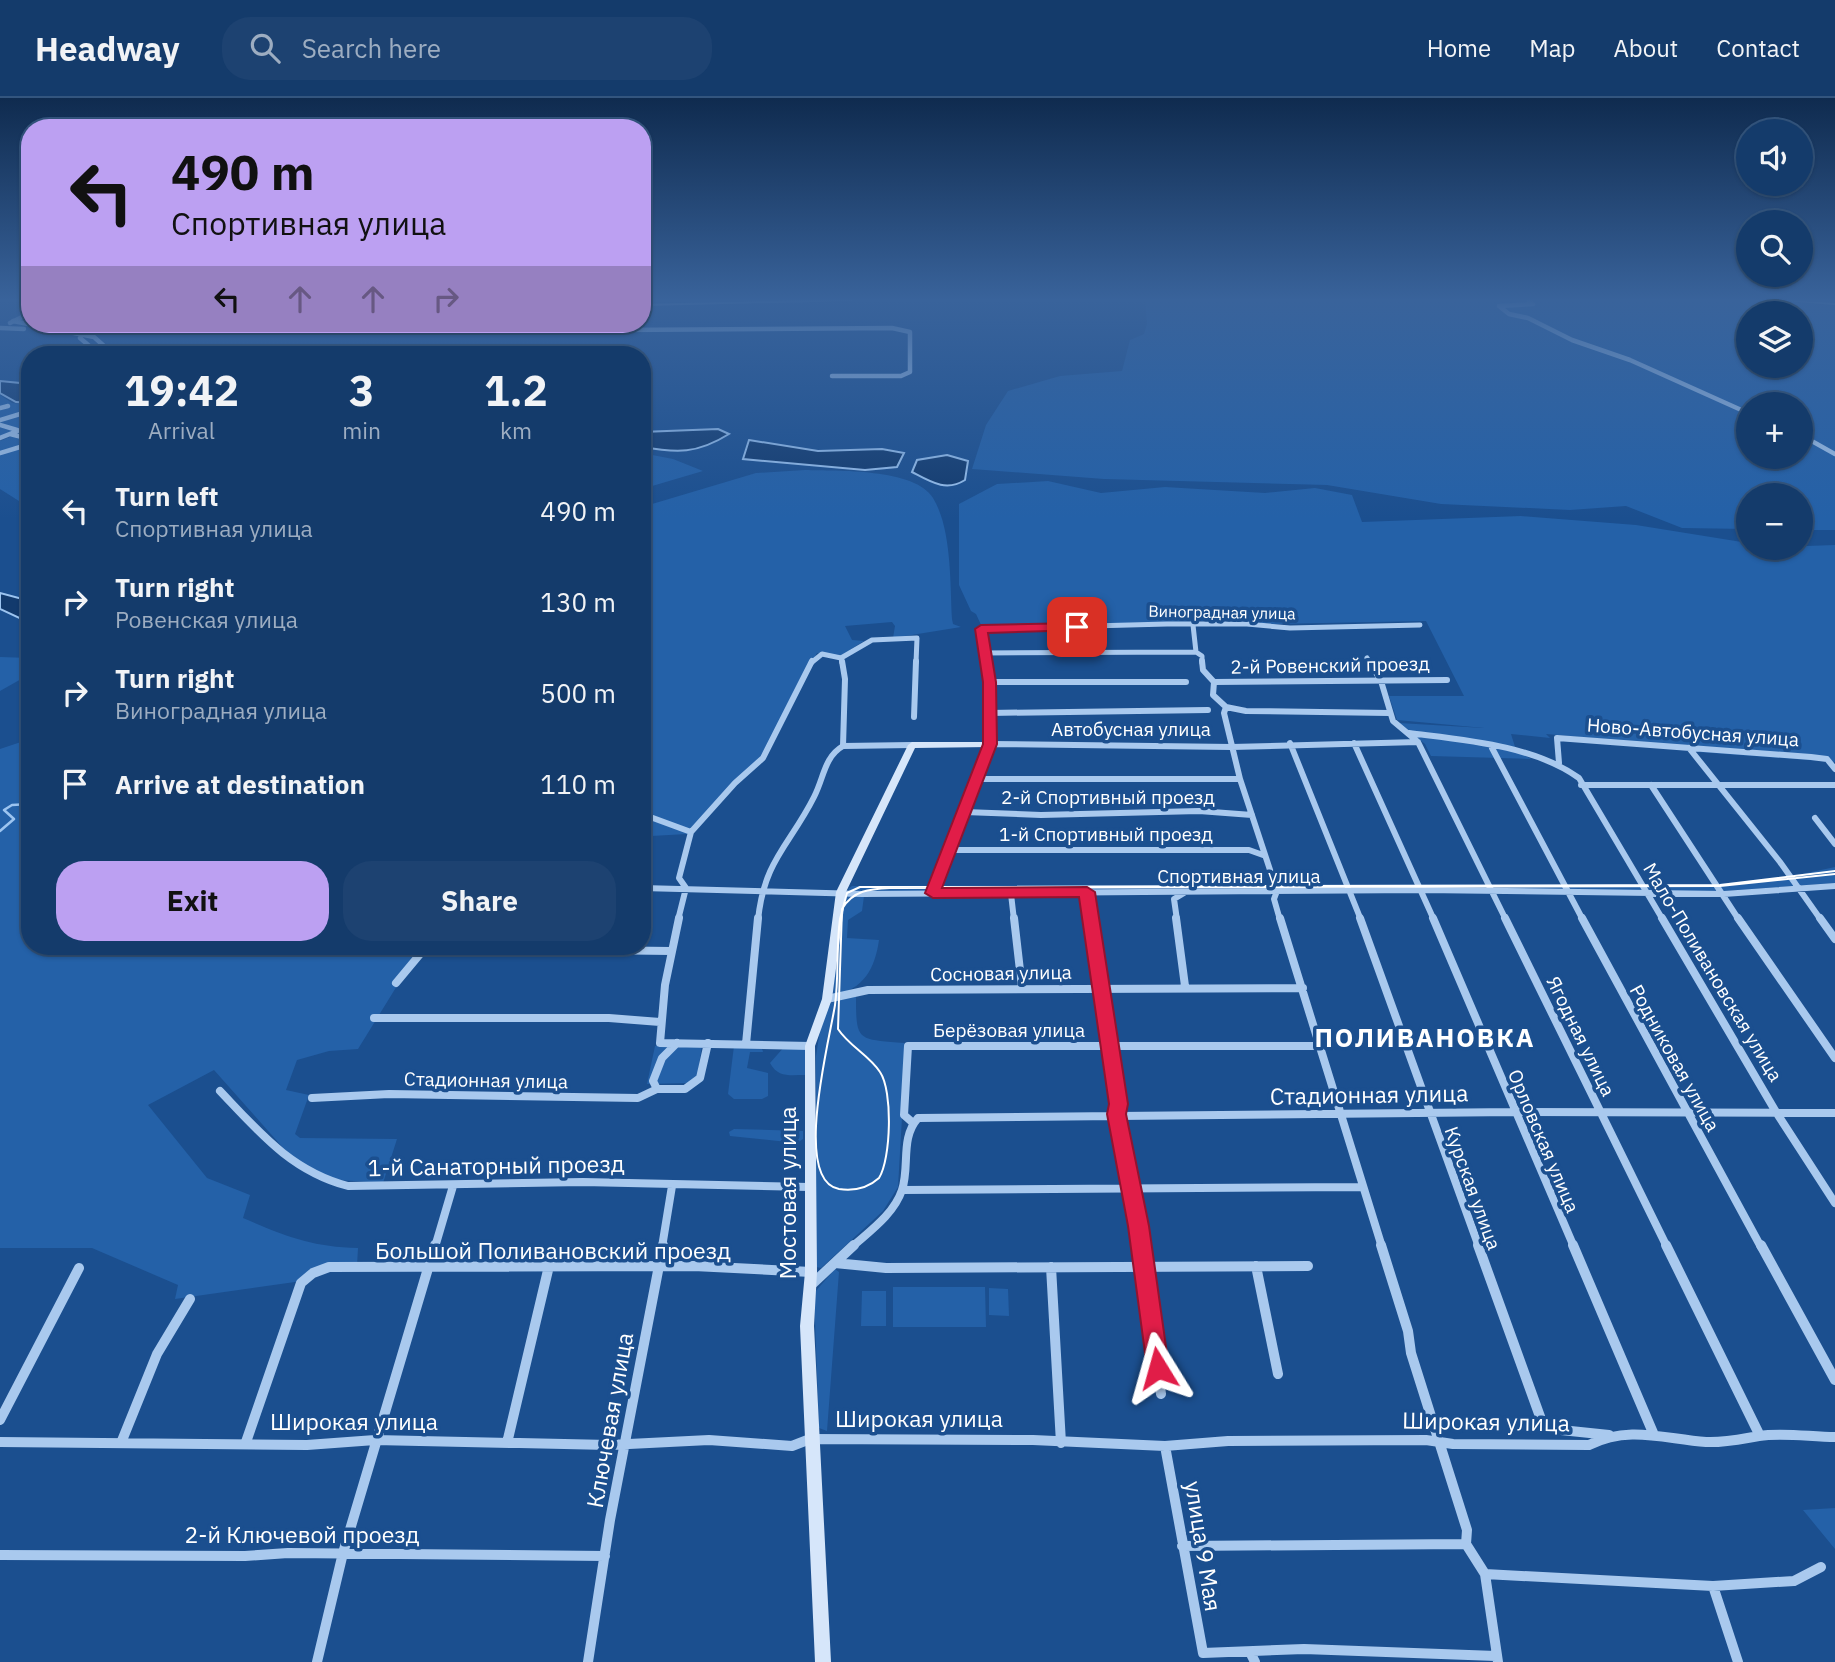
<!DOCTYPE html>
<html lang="en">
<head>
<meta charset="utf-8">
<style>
	:root { --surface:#143b6b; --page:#1d4271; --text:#f1f3f6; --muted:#9dadc1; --line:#33557e; --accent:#bca0f2 }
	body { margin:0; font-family:"IBM Plex Sans",sans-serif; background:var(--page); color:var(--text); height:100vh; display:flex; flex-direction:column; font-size:26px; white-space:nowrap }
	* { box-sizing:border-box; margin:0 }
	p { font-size:23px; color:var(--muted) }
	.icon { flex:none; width:38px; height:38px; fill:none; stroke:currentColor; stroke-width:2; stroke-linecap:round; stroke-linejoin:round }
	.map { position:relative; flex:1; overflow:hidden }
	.side { position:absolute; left:21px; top:248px; width:630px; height:609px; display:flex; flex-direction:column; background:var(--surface); border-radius:28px; box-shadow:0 2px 5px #0004,0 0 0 2px var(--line) }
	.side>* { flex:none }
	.guide { position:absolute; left:21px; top:21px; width:630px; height:214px; border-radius:28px; box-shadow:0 2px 5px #0004,0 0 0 2px var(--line); background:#bca0f2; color:#111; overflow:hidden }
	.fabs { position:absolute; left:1736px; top:21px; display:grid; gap:14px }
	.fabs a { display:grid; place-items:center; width:77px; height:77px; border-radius:50%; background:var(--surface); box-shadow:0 2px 5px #0004,0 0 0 2px var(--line); font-size:35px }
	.pin { position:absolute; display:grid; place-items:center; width:60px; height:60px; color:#fff; margin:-30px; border-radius:14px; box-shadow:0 4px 10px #0006 }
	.me { position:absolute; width:77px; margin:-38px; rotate:352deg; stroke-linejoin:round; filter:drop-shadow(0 0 5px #0008) }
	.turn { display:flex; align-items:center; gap:24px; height:147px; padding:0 35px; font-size:32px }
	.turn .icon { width:91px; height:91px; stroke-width:2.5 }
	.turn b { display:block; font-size:49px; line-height:60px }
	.lanes { display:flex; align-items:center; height:66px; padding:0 35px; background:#0003; justify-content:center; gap:35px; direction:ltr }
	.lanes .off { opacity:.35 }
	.eta { display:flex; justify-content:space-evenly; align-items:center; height:119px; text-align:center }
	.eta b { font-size:42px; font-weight:700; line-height:49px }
	.cta { display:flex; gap:14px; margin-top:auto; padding:14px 35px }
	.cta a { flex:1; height:80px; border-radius:28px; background:var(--accent); color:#111; font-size:28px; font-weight:700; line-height:80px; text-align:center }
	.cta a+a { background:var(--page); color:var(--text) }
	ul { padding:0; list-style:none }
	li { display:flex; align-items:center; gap:21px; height:91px; padding:0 35px }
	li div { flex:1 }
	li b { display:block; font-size:26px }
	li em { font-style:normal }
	header { display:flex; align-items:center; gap:42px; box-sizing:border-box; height:98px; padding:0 35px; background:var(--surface); border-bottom:2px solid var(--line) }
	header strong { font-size:33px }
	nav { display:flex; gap:38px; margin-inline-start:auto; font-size:24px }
	.search { width:490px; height:63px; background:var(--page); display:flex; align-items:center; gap:18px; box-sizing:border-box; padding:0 24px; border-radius:28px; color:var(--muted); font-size:26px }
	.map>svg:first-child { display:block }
</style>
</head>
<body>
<header>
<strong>Headway</strong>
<div class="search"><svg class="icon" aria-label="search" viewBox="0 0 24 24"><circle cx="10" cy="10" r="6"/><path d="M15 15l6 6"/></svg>Search here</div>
<nav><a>Home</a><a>Map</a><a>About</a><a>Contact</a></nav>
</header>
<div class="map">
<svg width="1835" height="1564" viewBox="0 0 1835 1564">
	<rect width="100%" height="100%" fill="#1b4f8f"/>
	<path fill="#2461a8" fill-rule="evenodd" d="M1145 202H1765L1835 208V432H1801V397H1748V431L1682 430 1626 408 1570 412 1441 406 1327 387 1104 381 972 371 986 327 1008 293 1060 278 1122 273 1130 242 1144 236 1147 226ZM1748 215H1801V268H1748ZM1748 306H1801V359H1748Z
		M0 297 12 305 30 307V327L0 339Z
		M30 331V410L0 391V343Z
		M642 355 673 361 703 373 642 391Z
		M805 372C836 373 915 370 933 400 952 431 950 486 952 521L953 526 961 529 893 540 895 528 892 524 845 528 852 542 864 543 840 558 817 555 760 663 687 736 651 738 646 761H642V409L756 375Z
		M1048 383 1101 395 1165 389 1265 395 1315 390 1352 397 1362 424 1521 418 1636 427 1748 445V450L1835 447V664L1698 654 1685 648 1546 636 1550 640 1511 636 1516 652 1531 661 1431 658 1425 646 1399 625 1484 630 1397 622 1389 598H1464L1426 523 1273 526 1238 522 982 529 976 516 971 513 959 487V406L997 386Z
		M0 559 30 560V576L0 593Z
		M30 641V849H421L358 951 329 953 297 962 286 992 309 997 295 1036 300 1040 397 1041 383 1085 323 1081 293 1061 214 972 148 1007 207 1080 250 1097 243 1120C285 1138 312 1149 358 1150L357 1168H329L302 1183 175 1201 178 1187 92 1150H0V651Z
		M1835 769V785L1723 793 851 794 848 791 852 788 1718 786 1788 779Z
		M847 797 864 798 862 813 848 822 847 840 879 842C875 870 864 892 833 897L840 808Z
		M856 895C856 944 856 941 904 945L906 950 898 1089 883 1113 821 1170 816 1169V958L821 926 831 905Z
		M702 947 697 980 689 985 647 986 655 948Z
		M734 948 762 950 763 954H750L747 970 768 975V998L762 1001H734L728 996Z
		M785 948 805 950 806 977C790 977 778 980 770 965Z
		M734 1031 803 1033V1041L797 1045 730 1038 729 1034Z
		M835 1171 839 1174 827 1333 819 1330 814 1195Z
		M893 1189H985L986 1229H893Z
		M989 1190 1008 1191 1009 1218 989 1217Z
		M862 1193H886V1228H861Z
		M1835 1410V1451L1803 1412Z"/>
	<path fill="#123a6d" stroke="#9cc4f0" stroke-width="2" d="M0 283 30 286V305L16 304 0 295Z
		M718 331 729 336C697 356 677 355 642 349V334Z
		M749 342 818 353 882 351 904 355 897 369 865 372 743 361Z
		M947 357 968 363 965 382C946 394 931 384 912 374L917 362Z
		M0 495 30 503V525L0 511Z"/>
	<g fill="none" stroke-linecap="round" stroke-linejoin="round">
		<path stroke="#9cc4f0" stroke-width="2.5" d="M0 733 14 721 4 712 12 707 30 706"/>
		<path stroke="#a9c9ee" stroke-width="4.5" d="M1528 202 1533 206 1499 208 1509 216 1528 220 1572 242 1630 262 1748 315
			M13 223 94 239 114 257
			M10 225 30 215
			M283 226 337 234 892 230 910 234V274L901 278H832
			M0 230 24 231
			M80 240 100 257
			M0 310 8 308
			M0 322 30 313
			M0 327 17 332
			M10 336 30 341
			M1801 337 1835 356
			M0 340 30 328
			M0 355 30 346"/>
		<path stroke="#a9c9ee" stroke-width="5" d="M1193 527 1196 554 1202 558V565
			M981 531 1167 526H1247L1290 530 1420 527
			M983 555 1196 554
			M841 560 872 542 917 540 916 565
			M841 560 842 565
			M1367 560 1370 565
			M811 565 822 556 841 560"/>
		<path stroke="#a9c9ee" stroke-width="6" d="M842 563 845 581 843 648
			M1202 563 1203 572 1214 584 1213 597 1226 609 1224 615 1240 681 1277 793 1274 801 1280 822
			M1369 563 1381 583 1393 623 1418 644 1506 822
			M990 584H1186
			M1214 584 1447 582
			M1226 609 1246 613 1389 615
			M989 615 1208 612
			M914 619 916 563
			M1409 635C1464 642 1533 647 1579 680L1663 822
			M1290 645 1361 822
			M1354 645 1434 822
			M843 648 912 647
			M1492 650 1583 822
			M1689 650 1780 764 1821 822
			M1559 665 1557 640 1811 659 1827 661 1835 671
			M977 681H1240
			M1581 687H1835
			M1651 687 1739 822
			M965 714 1041 717 1199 713 1252 717
			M642 716 691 734
			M1815 720 1835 746
			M947 752H1249L1263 757
			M642 790 862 796 1423 792 1724 796 1835 788
			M1087 794 1091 822
			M933 795 990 646 1232 649 1418 644
			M1011 796 1014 822
			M678 822 686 790 679 780 691 734 735 685 763 660 812 563
			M758 822C764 762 790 747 814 699 824 680 824 659 843 648
			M1177 822 1174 801 1184 795"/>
		<path stroke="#a9c9ee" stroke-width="8" d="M679 820 665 887 660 945 810 948
			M1014 820 1022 890
			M1091 820 1117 1016 1141 1149
			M1176 820 1185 888
			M1280 820 1382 1149
			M1360 820 1479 1149
			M1433 820 1574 1149
			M1505 820 1667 1149
			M1582 820 1761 1149
			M1662 820 1776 1014 1835 1105
			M1738 820 1835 960
			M1820 820 1835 841
			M426 850 671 853
			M396 885 426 849
			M827 901 868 892 1303 890
			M374 920H609L660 924
			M746 946 758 820
			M657 991 653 983 662 960 677 945
			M220 993C259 1034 291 1073 348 1088L583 1084 809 1089
			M312 1000 389 996 638 1000 657 991H685L700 980 708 945
			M912 1024 904 1017 908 948H1319
			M902 1092 1361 1089
			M435 1149 453 1088
			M662 1149 672 1088
			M852 1149C870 1133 894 1116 902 1092 910 1068 900 1040 918 1020L1514 1014 1835 1015"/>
		<path stroke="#a9c9ee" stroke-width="10" d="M1141 1147 1161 1296
			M1381 1147 1408 1233 1411 1255 1467 1432 1466 1446 1485 1476 1498 1564
			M1478 1147 1542 1324 1561 1332 1609 1337
			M1573 1147 1654 1337
			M1666 1147 1760 1338
			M1761 1147 1835 1282
			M835 1165 886 1170 1308 1168
			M1256 1168 1278 1276
			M1051 1169 1061 1345
			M810 1188 854 1147
			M0 1322 79 1170
			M0 1344 307 1347 375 1342 609 1347 709 1342 792 1348 810 1341 1033 1342 1165 1348 1228 1343 1426 1342 1453 1346 1589 1347C1629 1327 1664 1341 1706 1344 1724 1345 1741 1341 1759 1338 1783 1334 1811 1339 1835 1339
			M246 1344 301 1185 313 1175 329 1169 694 1168 811 1174
			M121 1345 157 1256 190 1201
			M507 1345 549 1168
			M1165 1348 1203 1555 1304 1551 1496 1558
			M1182 1448 1466 1446
			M0 1457 245 1458 288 1455 605 1458
			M1485 1476 1713 1488 1794 1483 1821 1469
			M1713 1488 1738 1564
			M1250 1554 1255 1564
			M317 1564 343 1455 435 1147
			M588 1564 610 1422 663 1147"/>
		<path fill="#d6e6fa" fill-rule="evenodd" d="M801 202H854L852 203 642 208V206Z
			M1783 202 1835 205V207L1785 203Z
			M978 529H981L985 531 994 584V646L990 649 915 650 846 794 832 901 815 948 817 1174 814 1228 831 1564H815L800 1228 805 1174V948L822 901 836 794 908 647 912 644H986V584L977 531Z"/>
		<path stroke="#fff" stroke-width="2" d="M1835 773 1720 787 860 789 847 795 840 821C836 850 839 878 835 907 830 940 792 1083 839 1091 853 1093 868 1090 879 1080 891 1061 893 993 880 974 869 957 849 948 838 931L842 811C853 792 870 791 890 790L1720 788 1835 776"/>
	</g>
	<linearGradient id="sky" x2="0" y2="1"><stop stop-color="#0f2b4f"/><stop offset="0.48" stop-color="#39639b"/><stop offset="1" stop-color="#39639b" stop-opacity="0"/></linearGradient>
	<rect width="1835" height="421" fill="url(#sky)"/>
	<path fill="#e11d48" stroke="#92132f" stroke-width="2" d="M1077 525 1082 526V532L988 535 996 584 997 646 942 790 1087 789 1095 794 1128 1006 1126 1016 1149 1128 1169 1270 1166 1277 1158 1280 1150 1277 1147 1270 1128 1128 1107 1016 1109 1006 1079 799 933 800 925 795 983 646V584L975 531 981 527Z"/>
	<g text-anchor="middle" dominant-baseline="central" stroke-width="7" stroke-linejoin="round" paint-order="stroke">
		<g font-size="16" fill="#fff" stroke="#1b4f8f">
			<text transform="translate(1222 514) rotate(1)">Виноградная улица</text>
		</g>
		<g font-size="19" fill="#fff" stroke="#1b4f8f">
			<text transform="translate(1330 567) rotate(-1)">2-й Ровенский проезд</text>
			<text x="1131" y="631">Автобусная улица</text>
			<text transform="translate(1693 634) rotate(4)">Ново-Автобусная улица</text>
			<text x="1108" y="699">2-й Спортивный проезд</text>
			<text x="1106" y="736">1-й Спортивный проезд</text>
			<text x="1239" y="778">Спортивная улица</text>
			<text transform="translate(1713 874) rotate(59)">Мало-Поливановская улица</text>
			<text transform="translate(1001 875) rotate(-1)">Сосновая улица</text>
			<text x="1009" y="932">Берёзовая улица</text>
			<text transform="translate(1581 938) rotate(64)">Ягодная улица</text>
			<text transform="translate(1675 960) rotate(61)">Родниковая улица</text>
			<text transform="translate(486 982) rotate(1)">Стадионная улица</text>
			<text transform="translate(1544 1043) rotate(67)">Орловская улица</text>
			<text transform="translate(1473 1090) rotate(70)">Курская улица</text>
		</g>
		<g font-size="23" fill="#fff" stroke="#1b4f8f">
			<text transform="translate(1369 996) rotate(-1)">Стадионная улица</text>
			<text transform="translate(496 1067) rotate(-1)">1-й Санаторный проезд</text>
			<text transform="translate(787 1095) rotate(-90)">Мостовая улица</text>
			<text x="553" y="1152">Большой Поливановский проезд</text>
			<text x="919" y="1320">Широкая улица</text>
			<text transform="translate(609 1322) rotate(-80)">Ключевая улица</text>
			<text x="354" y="1323">Широкая улица</text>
			<text transform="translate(1486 1323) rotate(1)">Широкая улица</text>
			<text x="302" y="1436">2-й Ключевой проезд</text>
			<text transform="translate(1204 1448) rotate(81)">улица 9 Мая</text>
		</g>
		<g font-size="26" font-weight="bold" letter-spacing="2" fill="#fff" stroke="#1b4f8f">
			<text x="1425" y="939">ПОЛИВАНОВКА</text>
		</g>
	</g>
</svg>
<div class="fabs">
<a><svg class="icon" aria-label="sound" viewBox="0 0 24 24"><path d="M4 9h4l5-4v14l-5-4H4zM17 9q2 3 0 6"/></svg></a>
<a><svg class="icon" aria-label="search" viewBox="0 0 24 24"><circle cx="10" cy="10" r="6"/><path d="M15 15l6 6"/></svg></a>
<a><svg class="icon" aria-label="layers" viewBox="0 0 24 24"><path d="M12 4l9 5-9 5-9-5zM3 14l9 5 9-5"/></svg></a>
<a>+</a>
<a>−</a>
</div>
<div class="pin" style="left:1077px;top:529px;background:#d93025"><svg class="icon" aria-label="arrive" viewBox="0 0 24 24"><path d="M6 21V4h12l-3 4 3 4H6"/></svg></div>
<svg class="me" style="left:1158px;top:1270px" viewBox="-20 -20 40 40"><path d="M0-17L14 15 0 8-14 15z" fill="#e11d48" stroke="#fff" stroke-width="4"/></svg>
<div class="guide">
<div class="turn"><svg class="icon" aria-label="left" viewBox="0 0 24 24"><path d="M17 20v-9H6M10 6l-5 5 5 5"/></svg><div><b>490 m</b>Спортивная улица</div></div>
<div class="lanes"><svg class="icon" aria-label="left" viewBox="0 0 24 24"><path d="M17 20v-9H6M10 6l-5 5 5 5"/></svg><svg class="icon off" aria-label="ahead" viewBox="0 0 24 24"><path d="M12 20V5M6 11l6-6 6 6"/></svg><svg class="icon off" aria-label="ahead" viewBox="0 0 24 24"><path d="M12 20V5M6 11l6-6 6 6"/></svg><svg class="icon off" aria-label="right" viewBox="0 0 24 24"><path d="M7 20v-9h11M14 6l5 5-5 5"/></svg></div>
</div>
<section class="side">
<div class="eta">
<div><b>19:42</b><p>Arrival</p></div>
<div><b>3</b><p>min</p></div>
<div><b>1.2</b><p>km</p></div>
</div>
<ul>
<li><svg class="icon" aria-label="left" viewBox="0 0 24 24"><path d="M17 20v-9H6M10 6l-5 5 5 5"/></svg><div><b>Turn left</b><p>Спортивная улица</p></div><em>490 m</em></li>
<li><svg class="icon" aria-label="right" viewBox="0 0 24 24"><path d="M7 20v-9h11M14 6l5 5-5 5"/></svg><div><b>Turn right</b><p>Ровенская улица</p></div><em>130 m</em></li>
<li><svg class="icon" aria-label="right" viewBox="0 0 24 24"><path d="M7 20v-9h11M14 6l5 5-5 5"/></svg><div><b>Turn right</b><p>Виноградная улица</p></div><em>500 m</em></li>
<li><svg class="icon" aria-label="arrive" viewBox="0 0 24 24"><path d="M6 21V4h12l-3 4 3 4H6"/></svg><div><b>Arrive at destination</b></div><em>110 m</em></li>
</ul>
<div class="cta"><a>Exit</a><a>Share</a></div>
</section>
</div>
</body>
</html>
